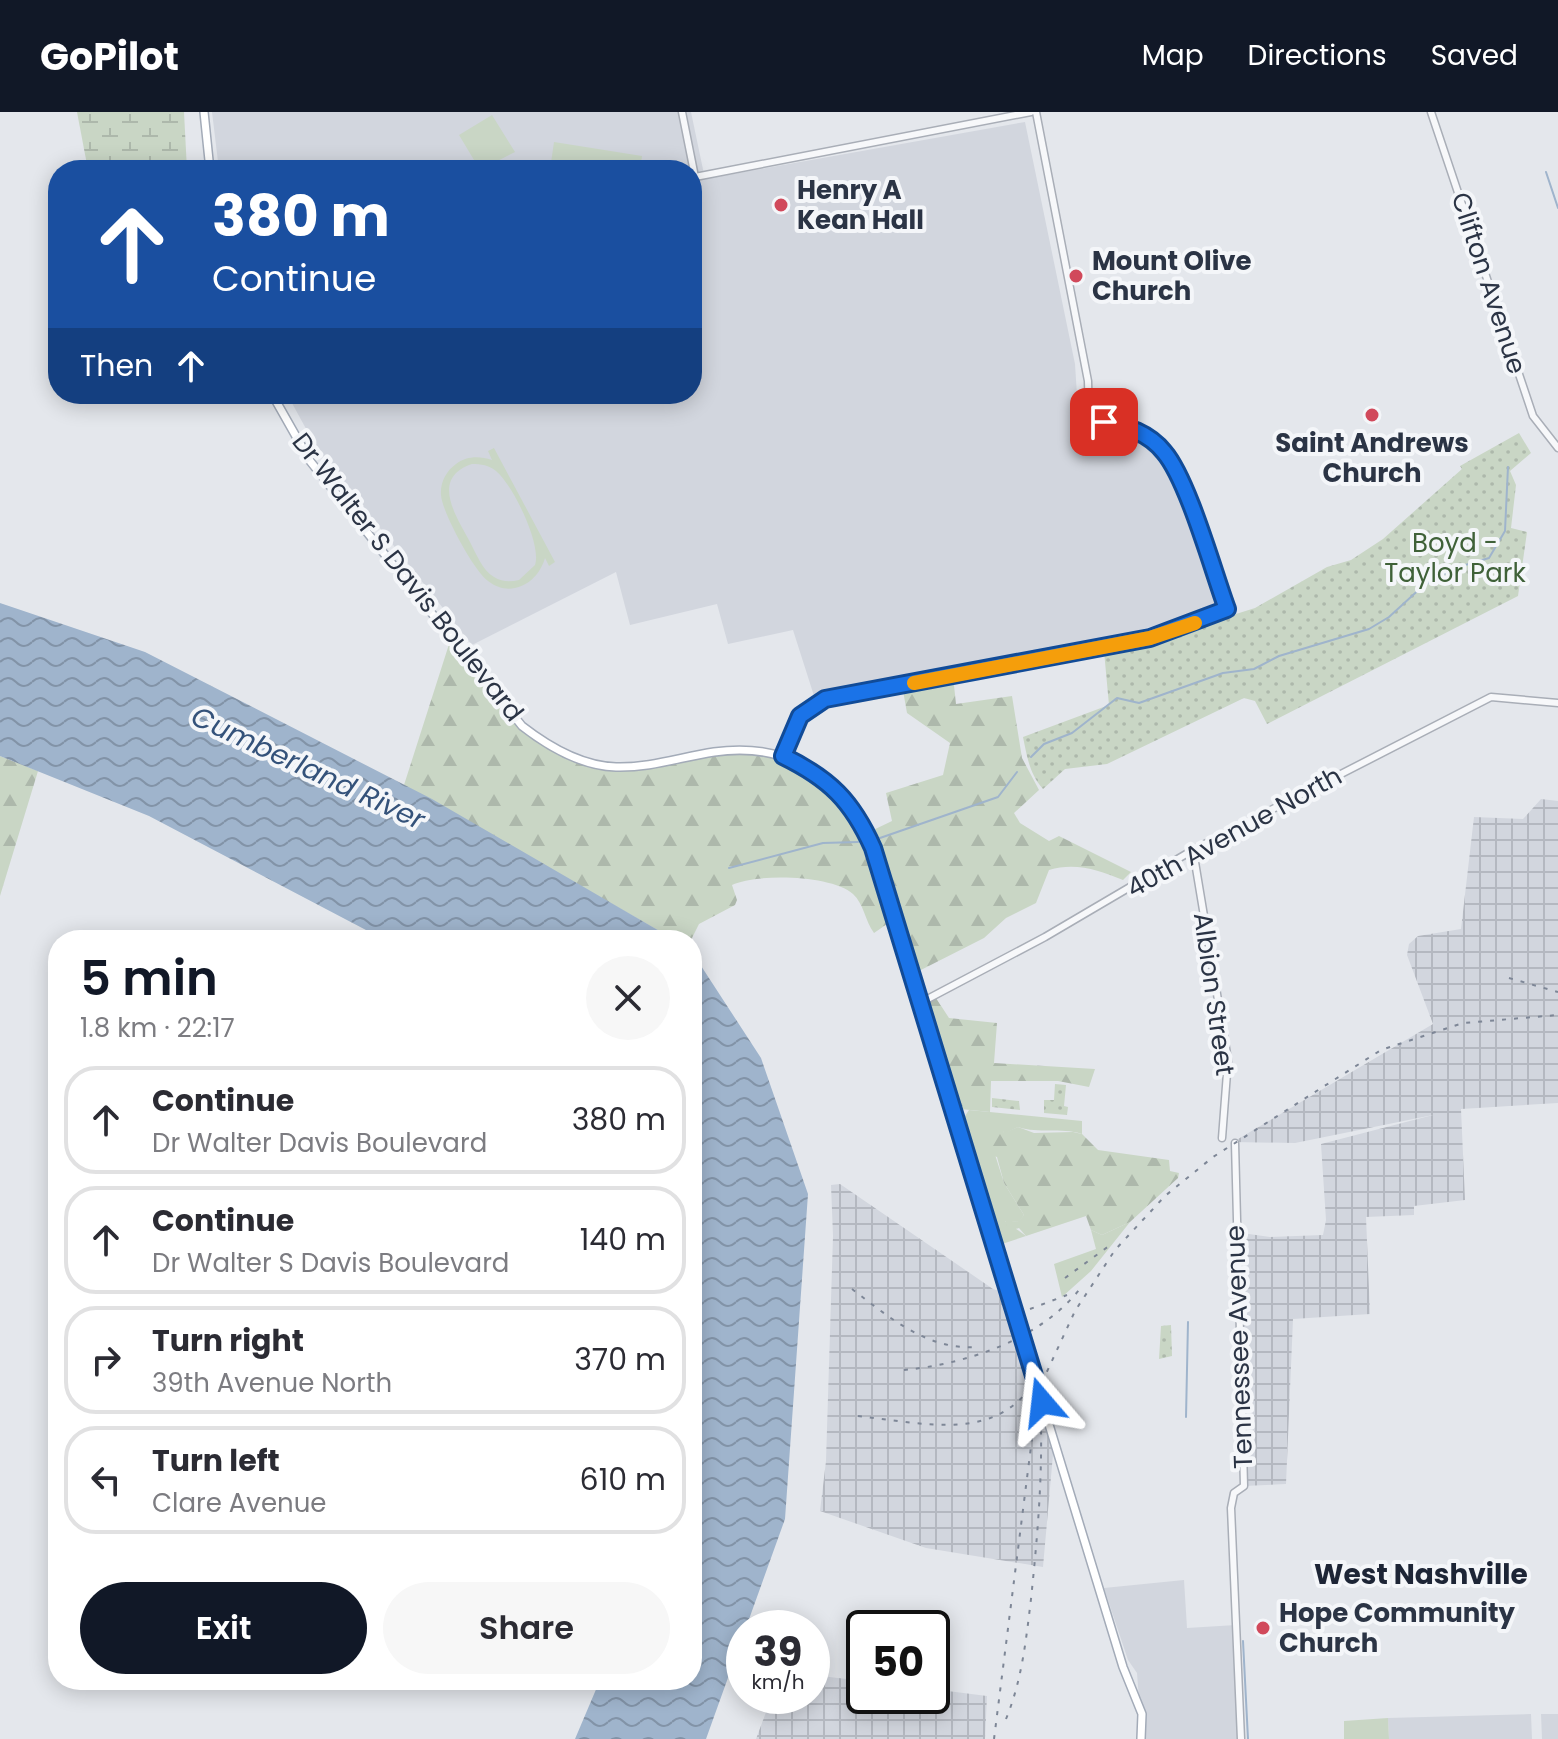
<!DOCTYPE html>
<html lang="en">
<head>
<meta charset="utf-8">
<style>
	:root { --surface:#fff; --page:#f7f7f7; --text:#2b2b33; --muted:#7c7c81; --line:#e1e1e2; --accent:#111827 }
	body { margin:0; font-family:Poppins,sans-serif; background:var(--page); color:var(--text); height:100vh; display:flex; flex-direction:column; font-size:30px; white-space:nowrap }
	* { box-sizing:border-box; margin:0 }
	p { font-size:26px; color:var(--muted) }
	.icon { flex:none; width:44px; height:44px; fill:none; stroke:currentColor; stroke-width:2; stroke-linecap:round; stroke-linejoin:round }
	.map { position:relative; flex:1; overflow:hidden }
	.panel { position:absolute; left:48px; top:818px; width:654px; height:760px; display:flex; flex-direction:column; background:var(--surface); border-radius:32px; box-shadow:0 4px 20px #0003 }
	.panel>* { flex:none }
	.banner { position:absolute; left:48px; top:48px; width:654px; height:244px; border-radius:32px; box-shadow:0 4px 20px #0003; background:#1a4fa0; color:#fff; overflow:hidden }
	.speed { position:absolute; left:726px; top:1498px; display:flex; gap:16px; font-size:40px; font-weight:700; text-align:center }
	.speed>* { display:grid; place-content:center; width:104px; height:104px; border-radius:50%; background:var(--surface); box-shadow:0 4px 20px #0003; line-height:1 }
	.speed small { font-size:20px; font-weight:400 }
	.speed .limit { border:4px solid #111; border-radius:12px; background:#fff; color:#111 }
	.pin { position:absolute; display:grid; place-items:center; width:68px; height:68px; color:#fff; margin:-34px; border-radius:16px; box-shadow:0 4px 12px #0006 }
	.me { position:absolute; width:88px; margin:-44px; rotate:343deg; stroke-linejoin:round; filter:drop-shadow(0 0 6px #0008) }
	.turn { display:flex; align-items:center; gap:28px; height:168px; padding:0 32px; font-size:36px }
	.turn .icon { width:104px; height:104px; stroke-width:2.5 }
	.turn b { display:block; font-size:56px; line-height:68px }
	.then { display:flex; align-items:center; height:76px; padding:0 32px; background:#0003; gap:16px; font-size:30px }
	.round { display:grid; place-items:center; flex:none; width:84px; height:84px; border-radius:42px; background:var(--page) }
	.head { display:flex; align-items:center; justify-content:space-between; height:136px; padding:0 32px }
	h1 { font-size:48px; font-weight:600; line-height:60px; color:var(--accent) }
	.cta { display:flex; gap:16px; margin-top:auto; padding:16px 32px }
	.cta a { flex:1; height:92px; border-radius:48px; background:var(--accent); color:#fff; font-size:32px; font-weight:600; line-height:92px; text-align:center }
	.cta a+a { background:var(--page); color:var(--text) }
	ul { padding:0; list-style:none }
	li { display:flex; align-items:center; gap:24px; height:108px; margin:0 16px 12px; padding:0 16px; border:4px solid var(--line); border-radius:32px }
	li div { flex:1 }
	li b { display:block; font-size:30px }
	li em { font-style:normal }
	header { display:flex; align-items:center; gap:48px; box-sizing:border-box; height:112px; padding:0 40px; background:var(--accent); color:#fff }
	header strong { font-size:38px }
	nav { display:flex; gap:44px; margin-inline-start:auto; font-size:28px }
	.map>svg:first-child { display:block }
</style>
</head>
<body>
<header>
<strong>GoPilot</strong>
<nav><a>Map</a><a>Directions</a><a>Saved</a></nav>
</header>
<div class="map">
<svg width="1558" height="1627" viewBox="0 0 1558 1627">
	<defs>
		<pattern id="industrial-grid" width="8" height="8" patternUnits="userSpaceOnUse" patternTransform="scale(2)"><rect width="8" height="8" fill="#d2d6de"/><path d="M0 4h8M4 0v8" fill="none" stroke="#b4b8c0"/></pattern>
		<pattern id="forest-firs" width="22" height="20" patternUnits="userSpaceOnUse" patternTransform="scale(2)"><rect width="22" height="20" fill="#c9d6c5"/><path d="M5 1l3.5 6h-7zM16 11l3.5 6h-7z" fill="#adb8ab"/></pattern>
		<pattern id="wetland-marsh" width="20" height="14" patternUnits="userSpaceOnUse" patternTransform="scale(2)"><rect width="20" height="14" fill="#c9d6c5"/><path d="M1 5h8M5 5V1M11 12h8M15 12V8" fill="none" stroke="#adb8ab"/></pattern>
		<pattern id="park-dots" width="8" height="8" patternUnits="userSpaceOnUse" patternTransform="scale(2)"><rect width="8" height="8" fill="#c9d6c5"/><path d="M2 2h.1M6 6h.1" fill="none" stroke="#adb8ab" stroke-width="1.8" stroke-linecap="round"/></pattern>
		<pattern id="water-waves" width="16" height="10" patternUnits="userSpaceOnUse" patternTransform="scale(2)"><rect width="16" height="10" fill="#9fb4cc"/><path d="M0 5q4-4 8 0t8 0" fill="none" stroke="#8293a7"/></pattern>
	</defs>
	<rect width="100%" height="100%" fill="#e4e7ec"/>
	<path fill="#d2d6de" d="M212 0H691L705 67 1025 10 1075 252 1079 314 1119 317 1154 335 1172 361 1221 494 1089 533 815 587 793 518 728 532 717 492 630 513 616 460 472 533 316 335 287 282H692V58H219Z
		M1184 1468 1187 1516 1236 1513 1241 1627H1142L1137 1561 1128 1548 1104 1476Z
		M1531 1602 1532 1627H1389L1388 1606Z
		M1541 1602H1558V1627H1542Z"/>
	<path fill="url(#industrial-grid)" d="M1541 687 1558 689V991L1461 997 1465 1088 1414 1094V1103L1366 1105 1370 1202 1293 1207 1286 1372 1244 1374 1235 1120 1270 1125 1323 1123 1326 1108 1321 1032 1433 1003 1295 1031 1233 1030 1433 912 1407 843 1409 832 1418 824 1461 817 1474 705 1523 707Z
		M840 1072 993 1177 1018 1185 1055 1320 1043 1455 926 1436 820 1399 826 1349 833 1124 831 1073Z
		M812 1563 864 1569V1584H932V1577L987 1584 985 1627H756L772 1584H812Z"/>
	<path fill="#c9d6c5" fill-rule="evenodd" d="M492 3 515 40 480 58 459 23Z
		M554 30 642 44 640 58H550Z
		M494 336 555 450 549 454 545 446C538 471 511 487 488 469 474 459 442 400 441 383 440 371 446 359 456 352 467 344 479 344 492 348L488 339ZM472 352C481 352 489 353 496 359 513 373 542 433 535 453L519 468C510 470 502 470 494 465 482 458 476 441 470 430 456 404 430 366 472 352Z
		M969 998 1082 1009V1022C1060 1015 1039 1022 1018 1015L1004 1022 1001 1012 991 1030 1004 1071 1024 1103 1019 1110 1005 1109 1026 1124 1002 1132 1009 1157 1002 1159 959 1013Z
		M1130 1110 1091 1159 1062 1185 1054 1152 1096 1137 1091 1118 1102 1123Z
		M1388 1606 1389 1627H1344V1609Z"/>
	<path fill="url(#forest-firs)" d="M451 526 522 614 550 636 614 655 735 638 783 644 831 672 867 721 892 709 886 681 943 663 950 631 907 601 902 573 953 564 956 592 1012 584 1022 646 1039 678 1014 701 1020 711 1049 729 1059 724 1131 760 1123 768C1099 758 1075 750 1049 758L1036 791 1006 806 984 826 911 863 893 808 874 821C865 809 864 792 853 782 832 763 757 761 732 773L737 788 735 793 699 812 691 828H675L404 673Z
		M0 644 38 659 0 784Z
		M934 883 949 906 997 911 994 951 1095 957 1089 975 1058 969H991L990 1000 951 996 920 891Z
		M995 1012H1002L1004 1021 1018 1015 1034 1021 1073 1020 1082 1022 1098 1038 1169 1048 1170 1059 1179 1061 1178 1066 1130 1110 1102 1123 1091 1118 1086 1104 1026 1124 1019 1116 1009 1119 1005 1108 1018 1110 1024 1103 1004 1071 997 1045 988 1042 990 1030H982L980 1022Z"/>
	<path fill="url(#wetland-marsh)" d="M77 0H184L187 58H88Z"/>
	<path fill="url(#park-dots)" d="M1519 321 1531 341 1510 359 1516 373 1511 416 1527 420 1518 484 1267 612 1255 589 1244 586 1107 652 1065 657 1043 677C1029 661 1027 644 1023 625L1109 593 1104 539 1160 526 1255 496 1327 455 1351 448 1383 427 1462 357 1460 354Z
		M1055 972 1066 973 1064 994 1068 995 1067 1003 1044 1001V988H1054Z
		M992 986 1019 989 1020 998 992 995Z
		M1171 1213 1172 1244 1159 1247 1161 1214Z"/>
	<path fill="url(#water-waves)" d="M0 491 145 540 432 687 675 828H385L149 704 0 644Z
		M692 840 761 946 808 1082 785 1407 706 1627H575L600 1568H692Z"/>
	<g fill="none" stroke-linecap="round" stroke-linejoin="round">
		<path stroke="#9fb4cc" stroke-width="2" d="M1546 60 1558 96
			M1031 645 1044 632 1072 621 1117 586 1139 591 1223 561 1254 557 1279 544 1369 517 1389 505 1424 473 1455 456 1489 446 1505 419 1508 355
			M880 726 998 685 1017 660
			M729 756 823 731 858 730
			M1186 1305 1188 1210
			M1243 1529 1248 1627"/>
		<g stroke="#a9aeb7" stroke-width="9">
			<path id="minor" d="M682 0 695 65 1031 0
				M1431 0 1533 304 1558 336
				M783 644 800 604 825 587 1150 526 1227 497C1210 448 1188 350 1143 322 1126 312 1108 311 1089 309L1088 269 1036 0
				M1193 738 1228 948 1222 1026
				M920 891 1045 825 1193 738 1491 585 1558 591
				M1235 1031 1244 1374 1234 1381 1231 1396 1241 1627"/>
		</g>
		<g stroke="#a3abb8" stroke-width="10">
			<path id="major" d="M204 0 210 58
				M272 282 310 349 522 614C549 635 581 654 616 655 650 656 681 645 714 640 792 629 843 668 873 736L1123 1555 1142 1602 1141 1627"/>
		</g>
		<use href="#minor" stroke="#f7f8fa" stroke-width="6"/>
		<use href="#major" stroke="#fff" stroke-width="7"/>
		<path stroke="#7d8696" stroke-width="2" stroke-dasharray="4 8" stroke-linecap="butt" d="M1509 866 1558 880
			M1065 1166 1113 1131
			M852 1177C890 1206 928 1239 979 1235
			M1030 1197 1067 1183
			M904 1258C966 1252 1039 1228 1079 1178
			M858 1304C923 1311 1001 1333 1038 1263
			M1006 1607C1022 1568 1026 1528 1031 1487 1037 1429 1042 1373 1041 1315
			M994 1627 1038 1279 1075 1199 1115 1138 1165 1084 1213 1045 1381 938 1463 911 1558 903"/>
	</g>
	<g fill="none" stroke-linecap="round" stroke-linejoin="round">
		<g stroke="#114b97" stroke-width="20">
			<path id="route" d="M1042 1290 873 736C852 689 830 667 783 644L800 604 825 587 1150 526 1227 497C1213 459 1188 368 1164 340 1149 321 1127 314 1104 310"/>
		</g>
		<use href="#route" stroke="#1a73e8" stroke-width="14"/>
		<path stroke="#f59e0b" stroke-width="14" d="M914 571 1150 526 1195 511"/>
	</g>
	<g fill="#d1495b" stroke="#f4f6f9" stroke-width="3">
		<circle cx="781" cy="93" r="8"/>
		<circle cx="1076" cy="164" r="8"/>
		<circle cx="1372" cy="303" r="8"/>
		<circle cx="1263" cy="1516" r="8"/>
	</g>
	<g text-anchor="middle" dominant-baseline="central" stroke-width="8" stroke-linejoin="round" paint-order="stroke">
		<g font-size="26" font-weight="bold" fill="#2b3445" stroke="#f4f6f9" text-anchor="start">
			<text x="797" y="78">Henry A<tspan x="797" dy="30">Kean Hall</tspan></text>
			<text x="1092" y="149">Mount Olive<tspan x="1092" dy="30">Church</tspan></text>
			<text x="1372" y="331" text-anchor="middle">Saint Andrews<tspan x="1372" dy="30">Church</tspan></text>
			<text x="1279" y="1501">Hope Community<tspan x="1279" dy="30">Church</tspan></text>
		</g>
		<g font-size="26" fill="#2b3445" stroke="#f4f6f9">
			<text transform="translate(1489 171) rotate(72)">Clifton Avenue</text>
			<text transform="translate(408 465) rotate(52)">Dr Walter S Davis Boulevard</text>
			<text transform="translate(1234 720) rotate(-29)">40th Avenue North</text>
			<text transform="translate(1214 882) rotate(82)">Albion Street</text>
			<text transform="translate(1239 1235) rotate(-92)">Tennessee Avenue</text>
		</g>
		<g font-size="26" fill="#3f6138" stroke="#f4f6f9">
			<text x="1455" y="431">Boyd -<tspan x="1455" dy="30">Taylor Park</tspan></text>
		</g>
		<g font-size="28" font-style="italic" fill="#34527a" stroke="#f4f6f9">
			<text transform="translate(308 656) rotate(25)">Cumberland River</text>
		</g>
		<g font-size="28" font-weight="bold" fill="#1d2536" stroke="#f4f6f9">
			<text x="1421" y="1462">West Nashville</text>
		</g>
	</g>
</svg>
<div class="speed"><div>39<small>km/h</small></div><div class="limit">50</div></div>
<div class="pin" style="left:1104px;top:310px;background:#d93025"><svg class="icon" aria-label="arrive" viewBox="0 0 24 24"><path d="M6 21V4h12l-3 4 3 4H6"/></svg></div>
<svg class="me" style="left:1042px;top:1290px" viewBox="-20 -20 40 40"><path d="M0-17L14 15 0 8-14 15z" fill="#1a73e8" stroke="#fff" stroke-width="4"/></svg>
<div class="banner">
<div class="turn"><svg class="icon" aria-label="ahead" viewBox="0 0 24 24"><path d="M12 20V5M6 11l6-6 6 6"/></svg><div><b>380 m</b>Continue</div></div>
<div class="then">Then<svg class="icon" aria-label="ahead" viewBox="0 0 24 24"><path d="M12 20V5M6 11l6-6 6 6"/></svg></div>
</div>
<section class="panel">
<div class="head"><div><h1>5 min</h1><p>1.8 km · 22:17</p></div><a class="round"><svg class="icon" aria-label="close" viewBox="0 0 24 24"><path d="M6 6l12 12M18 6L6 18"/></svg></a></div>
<ul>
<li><svg class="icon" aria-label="ahead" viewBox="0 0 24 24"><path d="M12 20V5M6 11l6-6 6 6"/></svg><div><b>Continue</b><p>Dr Walter Davis Boulevard</p></div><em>380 m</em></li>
<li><svg class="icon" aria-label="ahead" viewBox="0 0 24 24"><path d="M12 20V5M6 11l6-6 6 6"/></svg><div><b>Continue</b><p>Dr Walter S Davis Boulevard</p></div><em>140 m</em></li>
<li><svg class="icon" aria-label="right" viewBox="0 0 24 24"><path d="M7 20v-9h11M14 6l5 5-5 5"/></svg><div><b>Turn right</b><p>39th Avenue North</p></div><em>370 m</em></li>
<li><svg class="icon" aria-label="left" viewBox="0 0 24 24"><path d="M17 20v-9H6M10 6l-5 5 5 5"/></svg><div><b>Turn left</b><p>Clare Avenue</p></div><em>610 m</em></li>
</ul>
<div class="cta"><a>Exit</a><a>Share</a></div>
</section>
</div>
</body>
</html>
